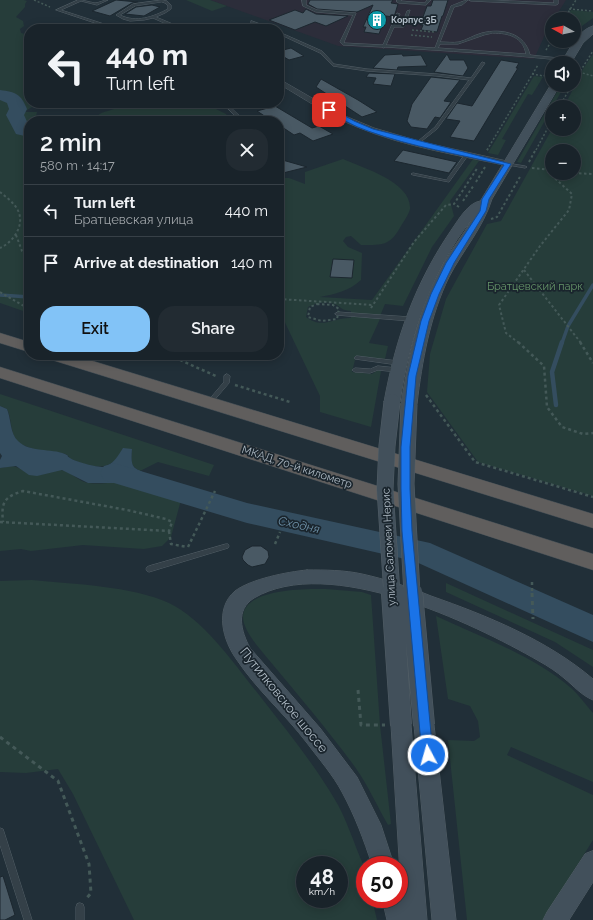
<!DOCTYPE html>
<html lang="en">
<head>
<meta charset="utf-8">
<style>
	:root { --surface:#19232a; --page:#222b32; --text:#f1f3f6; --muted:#9fa4a8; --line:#374047; --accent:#82c3f7 }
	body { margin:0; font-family:Raleway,sans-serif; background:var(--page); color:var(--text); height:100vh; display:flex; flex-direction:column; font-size:15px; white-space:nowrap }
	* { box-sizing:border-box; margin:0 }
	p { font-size:13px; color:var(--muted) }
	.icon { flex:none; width:22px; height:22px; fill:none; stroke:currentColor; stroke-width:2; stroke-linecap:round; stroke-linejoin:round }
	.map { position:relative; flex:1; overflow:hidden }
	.panel { position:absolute; left:24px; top:116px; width:260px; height:244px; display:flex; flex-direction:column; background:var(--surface); border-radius:16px; box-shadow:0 2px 10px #0003,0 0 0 1px var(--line) }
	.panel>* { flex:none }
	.top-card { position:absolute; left:24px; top:24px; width:260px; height:84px; border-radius:16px; box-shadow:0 2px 10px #0003,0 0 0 1px var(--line); background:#19232a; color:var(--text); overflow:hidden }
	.needle { width:26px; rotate:278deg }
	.fabs { position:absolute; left:545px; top:12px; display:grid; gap:8px }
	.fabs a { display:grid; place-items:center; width:36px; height:36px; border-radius:50%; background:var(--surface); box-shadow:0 2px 10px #0003,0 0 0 1px var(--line); font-size:20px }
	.speed { position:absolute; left:296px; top:856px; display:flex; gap:8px; font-size:20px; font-weight:700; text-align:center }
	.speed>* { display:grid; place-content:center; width:52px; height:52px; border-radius:50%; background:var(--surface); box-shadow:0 2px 10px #0003,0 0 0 1px var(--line); line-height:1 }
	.speed small { font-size:10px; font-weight:400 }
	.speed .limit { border:6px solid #d22; background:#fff; color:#111 }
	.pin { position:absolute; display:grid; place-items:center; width:34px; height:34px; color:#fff; margin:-17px; border-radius:8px; box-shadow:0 2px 6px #0006 }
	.me { position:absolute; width:44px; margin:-22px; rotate:354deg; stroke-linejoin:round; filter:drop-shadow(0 0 3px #0008) }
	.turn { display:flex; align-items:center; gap:14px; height:84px; padding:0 16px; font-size:18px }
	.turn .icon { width:52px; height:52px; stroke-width:2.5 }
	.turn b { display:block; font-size:28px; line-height:34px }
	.round { display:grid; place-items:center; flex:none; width:42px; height:42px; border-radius:16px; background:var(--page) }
	.headline { display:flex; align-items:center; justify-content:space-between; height:68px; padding:0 16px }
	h1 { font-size:24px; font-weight:600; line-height:30px }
	.primary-button { display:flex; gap:8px; margin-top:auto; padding:8px 16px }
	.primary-button a { flex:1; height:46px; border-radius:16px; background:var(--accent); color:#111; font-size:16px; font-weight:600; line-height:46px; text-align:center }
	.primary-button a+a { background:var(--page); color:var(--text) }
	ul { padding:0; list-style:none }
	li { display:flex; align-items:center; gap:12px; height:52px; padding:0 16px; border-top:1px solid var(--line) }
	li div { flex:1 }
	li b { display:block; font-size:15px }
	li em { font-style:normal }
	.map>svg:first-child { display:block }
</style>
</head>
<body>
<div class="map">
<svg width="593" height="920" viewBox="0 0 593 920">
	<rect width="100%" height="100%" fill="#212f38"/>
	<path fill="#2c2d3a" d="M210 0H566L554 19H552L534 59 338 46Z"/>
	<path fill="#263d3a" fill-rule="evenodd" d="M0 0H24L27 1 25 4V7L16 17 23 21 24 26 20 29 21 33 29 35V48L24 50 29 53V103H45L35 105 24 112H37L35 120 58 116 61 119H68L71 121H29V313L0 303Z
		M186 0H210L227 6 212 11Z
		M571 10 593 12V18L582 26 574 19 567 16Z
		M593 54V496L478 462 427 392 430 354 446 299 487 224 501 221 552 129H574V107H564L583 69ZM552 151H574V173H552Z
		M534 76 543 77 532 95 528 94 502 139 506 140 498 155 488 153Z
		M561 85H565L521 163 517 162Z
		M118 103H204L226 114 231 121H94C99 109 112 113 120 105Z
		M343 159C363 168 412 182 410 209 409 214 404 221 401 226 390 246 383 245 361 245L351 236 346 237 343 241 348 247 362 253 361 280C349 291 335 294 320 297L372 300 473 159 479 161 450 201 454 216 432 247 403 306 385 304 380 316 351 314V311C340 310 342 307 334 304 326 301 315 303 308 307L306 317C323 330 334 317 351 318V316L380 319 369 343 388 346 385 359 356 356 352 372 372 374 378 370 381 371 371 427 320 412V396L279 310V178H289L305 184V172Z
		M0 394 214 465 209 476 158 462 140 471C129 465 131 461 132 449 124 454 111 465 104 466 95 468 79 463 71 459 69 458 69 456 67 455 63 452 56 453 52 452 42 451 24 448 17 441 10 433 12 419 7 409L0 406Z
		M12 466C21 467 28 476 37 475 45 475 53 469 61 470 70 471 79 482 89 483 101 485 114 481 126 483 145 488 162 495 181 500L171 537 162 546 144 549 83 545 31 551 21 549 0 551V468Z
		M32 580C73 584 132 586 169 603 205 620 238 669 263 700 288 732 313 763 334 798 346 817 354 844 363 864L365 871V899H372L377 920H134L73 794 58 769 26 773 0 772V581ZM305 865H339V899H305Z
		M446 583 593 650V667L555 642 446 592Z
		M326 589 362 592 371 595 380 725 391 824 388 825C377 806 368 785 355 767 328 730 298 695 269 660 261 650 243 631 243 617 244 588 306 589 326 589Z
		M436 616C481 637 532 655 571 688 579 695 586 705 593 713V782L511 747 507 755 593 795V840L543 920H467L448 740 474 741 480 737 478 721 470 706 448 699Z"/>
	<path fill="#344d5f" d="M0 406 7 409C11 418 10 434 18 441 30 453 51 448 65 454 71 457 65 455 70 458 75 462 97 467 103 467 113 465 118 456 123 448L132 449C130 473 135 465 151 478L146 488 121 483H88L62 470 37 476 29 475 16 466 0 468V460L2 456 0 453Z"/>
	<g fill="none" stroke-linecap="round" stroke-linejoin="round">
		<path stroke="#344d5f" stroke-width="3.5" d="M0 295 29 297
			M562 343 568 326 593 285"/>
		<path stroke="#344d5f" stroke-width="4.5" d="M556 405 552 372 562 342"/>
		<path fill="#344d5f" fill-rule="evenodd" d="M0 90C16 92 21 94 27 109L24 115 29 126V137L16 134 6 115 9 109 7 103 0 100Z
			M114 463 247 503 430 543 593 615V642L414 561 247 523 104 480 100 473 104 466Z"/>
	</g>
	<path fill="#495964" stroke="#1c272f" d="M116 0 138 2 132 3 110 16 92 11Z
		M310 0H393L391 3 398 4 394 17 386 16 379 34 364 32 366 27H363L373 5 357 12 317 9 308 4Z
		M433 0H448L443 16H442L437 32 421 30 423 25H420L427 6H431Z
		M152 5 160 7 144 16 125 14 136 7Z
		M306 9 316 14 348 16 326 26 315 22 295 30 269 20 295 10 303 13Z
		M291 48 304 56 289 60 279 54V51Z
		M402 54 403 56 421 55 427 66 398 67 397 70 373 68 385 55Z
		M447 54 450 60H464L468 68 463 76 434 72Z
		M501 60 519 63 516 68H518L474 141 450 137 460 121 446 119 457 103 472 106Z
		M369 73 395 74 391 86 373 84 376 78 366 77Z
		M431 77 460 80 444 101 451 102 440 118 435 117 427 129 411 127 407 121 412 104Z
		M321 79 358 100 377 112 362 117 316 87Z
		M275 106 312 128 319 126 333 134 313 141 300 133 294 135 279 125V121H272L257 111Z
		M403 150 457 162 449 173 394 161Z
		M279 159 307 167 279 174Z
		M333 259 354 260 352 278 330 277Z
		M252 546H261L268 551 269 557 265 564 252 567 248 565 243 560 242 557 245 550Z
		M3 876 15 915 5 920H0V877Z"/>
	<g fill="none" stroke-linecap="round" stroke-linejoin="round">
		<g stroke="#525e66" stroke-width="1">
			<path id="service" d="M78 0C84 0 89 2 95 3 99 3 103 0 108 0L97 5 81 1 61 10 104 24 139 28 141 29H130L104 26 56 10Z
				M162 0 167 1 171 5V9L165 13 156 17 175 25 178 29H174L173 27 153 18 144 20 130 21 123 19 116 15 133 4ZM162 2 165 3 168 6V9C153 17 136 23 120 15L135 6Z
				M302 0H306V5L317 10 356 13 344 42V43L383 45 397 13 400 14 395 25H402L407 11 410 10 405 26 403 27H394L386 45 435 48 451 6C454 5 465 0 468 0L462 5 454 7 440 42C447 42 453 43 459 42 467 40 474 35 482 33 502 28 525 33 530 55L568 59 570 60 568 61C507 54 446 51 385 47L384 48 382 47 343 45 340 42 353 15 316 12 303 6ZM493 33C509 33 523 37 526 54L438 48 440 44H458L484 35Z
				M397 0H401V1L425 3 427 0H431L426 5 399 3 397 2Z
				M469 0H491L554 3V0H558V4L556 5 471 1Z
				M252 21 271 28 272 29H267L251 23V21Z
				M279 32 322 51 334 64 367 69 437 74 471 78 482 62 485 63 437 129 418 144H417V142L435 127 469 80 437 76 367 71 333 66 320 53 279 34Z
				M222 103H226L245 121H241Z
				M466 153 469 154 449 182 413 175 411 174 413 173 446 180Z
				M507 163 525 166 527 167 525 168 508 165 506 164Z
				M338 312 410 317 413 319 410 321 336 315 335 314Z
				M357 356 398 361 401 363 398 365 355 359 354 358 355 357Z
				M378 366 397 368 400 370 397 372 378 370 370 373 355 372 352 370 355 368 370 369Z
				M227 374 230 376 229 383 211 404H207L206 403 207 402 224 382V376Z
				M226 544H228L229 546 228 548 149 572 147 571 146 569 147 567 149 566Z
				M0 828 3 829 4 832 32 920H24L0 845Z
				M80 903 83 904 84 907V920H76V907L77 904Z"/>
		</g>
		<g stroke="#525e66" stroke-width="1">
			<path id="minor" d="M279 79 338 113 374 128 422 142 511 162 512 164 508 166C458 155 405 147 357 127 329 116 305 99 279 84Z"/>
		</g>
		<g stroke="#525e66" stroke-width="1">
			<path id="secondary" d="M593 26V34L583 43 571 63H561C569 50 578 30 593 26Z
				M552 83V85H560L492 199C483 228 463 250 449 277 430 316 422 361 417 404L414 407 409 409 404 407 401 404C409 355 419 306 444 263 452 248 464 234 472 219 430 272 410 336 400 402L397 405 392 407 387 405 384 402C396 337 415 283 452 229 459 219 468 203 480 201Z
				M307 570C325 570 344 570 362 574 385 579 409 587 431 596 488 616 547 640 593 679V700C581 695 574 686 564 678 557 672 548 666 539 661 471 622 329 554 254 598 235 610 241 631 250 648L320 728 357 777 381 825 394 865H372C364 840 355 816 342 792 333 775 319 759 307 743 285 714 257 690 237 660 223 641 214 609 235 591 251 579 287 572 307 570Z
				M401 716 408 719 411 725 427 920H387L382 899H399V889L401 890 391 725 394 719Z
				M424 716 431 719 434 725 456 920H432L414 725 417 719Z
				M593 851V882L569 920H543L547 912 585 854Z"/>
		</g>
		<g stroke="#3f4b53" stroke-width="1">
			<path id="trunk" d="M0 333 29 342V352L0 343Z
				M47 355H73L593 514V528L49 359Z
				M0 367 593 554V570L0 378Z"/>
		</g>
		<path stroke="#445958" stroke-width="1.5" stroke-dasharray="2 2" stroke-linecap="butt" d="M34 0 50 7
			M569 9 593 11
			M565 16 570 19
			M564 19 576 0
			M574 22 580 26
			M412 30 434 32
			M411 35 432 37
			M546 50 552 40
			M579 72 593 76
			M532 74 544 76 550 66
			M574 81 593 51
			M559 107 572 85
			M487 150 538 65
			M536 150 552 120"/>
		<path stroke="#445958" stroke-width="2" stroke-dasharray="2.5 2.5" stroke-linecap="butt" d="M487 150 488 149
			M529 162 536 149
			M532 168 552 170
			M574 173 593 174
			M476 182 485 167
			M0 192C7 198 16 204 19 213 24 227 12 243 0 248
			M463 201 474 185
			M459 207 454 204 478 167
			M491 219 497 217 521 175
			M16 235 22 251 29 255
			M524 270 581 343
			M0 292 29 309
			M279 299 373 305
			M317 304 333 305 339 309 337 319 322 321 308 317 310 307Z
			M371 308 414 242 446 205 454 204
			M519 343 506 333 499 305 540 246 569 210 572 194 546 170"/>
		<path stroke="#445958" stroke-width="2.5" stroke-dasharray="3 3" stroke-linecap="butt" d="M518 342 544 366 547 407 562 427 583 434 593 433
			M580 342 593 363
			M169 355 218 377
			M235 385 290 402
			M426 395 475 462 593 497
			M0 522 169 531 172 522 166 519 127 510 23 491C4 497 1 502 3 522
			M169 531 171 544 187 547
			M275 544 280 532
			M188 547 215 491
			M532 582V594"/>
		<path stroke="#445958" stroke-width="3" stroke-dasharray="4 4" stroke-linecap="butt" d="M532 593 533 619
			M358 690 361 725H385
			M0 737 58 781 89 864 91 893 85 900"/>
		<use href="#service" fill="#344048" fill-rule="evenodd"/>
		<use href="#minor" fill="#344048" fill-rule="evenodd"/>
		<use href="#secondary" fill="#42505b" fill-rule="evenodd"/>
		<use href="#trunk" fill="#605e5d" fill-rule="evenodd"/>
		<g stroke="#525e66" stroke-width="17" stroke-linecap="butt">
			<path id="secondary-bridge-far1" d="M392 402 387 446 385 489 392 594
				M409 404 406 484 412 594"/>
		</g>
		<g stroke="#525e66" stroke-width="22" stroke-linecap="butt">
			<path id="secondary-bridge" d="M392 593 401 725
				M412 593 424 725"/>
		</g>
		<use href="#secondary-bridge-far1" stroke="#42505b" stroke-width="16"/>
		<use href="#secondary-bridge" stroke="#42505b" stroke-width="21"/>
	</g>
	<path fill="#1a73e8" stroke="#114b97" d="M327 108H331L354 121 373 129 511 164 489 199 486 211 454 263 439 294 429 321 416 376 410 447V489L412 531 433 755 432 759 428 760 423 759 422 755 402 531 401 489V447L408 376 421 321 431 294 446 263 480 211 482 199 504 165C459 154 412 147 368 131 353 126 340 118 327 111Z"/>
	<defs>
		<g id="building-disc" transform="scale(1)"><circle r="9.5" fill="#0f9aa8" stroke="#1a252d"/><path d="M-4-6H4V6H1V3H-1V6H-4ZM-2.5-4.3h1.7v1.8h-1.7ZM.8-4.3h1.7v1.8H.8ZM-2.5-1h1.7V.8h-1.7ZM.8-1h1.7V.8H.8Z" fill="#fff"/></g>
	</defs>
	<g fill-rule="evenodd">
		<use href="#building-disc" x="377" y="20"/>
	</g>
	<g text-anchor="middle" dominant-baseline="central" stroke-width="3.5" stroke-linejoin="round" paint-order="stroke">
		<g font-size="9" font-weight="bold" fill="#afbbc5" stroke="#1a252d" text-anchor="start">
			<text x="391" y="20">Корпус 3Б</text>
		</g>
		<g font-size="11" fill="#669569" stroke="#1a252d">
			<text x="535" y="286">Братцевский парк</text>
		</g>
		<g font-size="11" fill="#afbbc5" stroke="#1a252d">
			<text transform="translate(297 467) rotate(18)">МКАД, 70-й километр</text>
			<text transform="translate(389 547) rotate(-93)">улица Саломеи Нерис</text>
		</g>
		<g font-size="12" font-style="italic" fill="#6f92a9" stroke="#1a252d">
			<text transform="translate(299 525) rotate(12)">Сходня</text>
		</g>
		<g font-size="13" fill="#afbbc5" stroke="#1a252d">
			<text transform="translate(284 700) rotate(51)">Путилковское шоссе</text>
		</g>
	</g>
</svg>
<div class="fabs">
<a><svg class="needle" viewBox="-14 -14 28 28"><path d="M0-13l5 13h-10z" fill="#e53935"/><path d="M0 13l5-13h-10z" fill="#9fa4a8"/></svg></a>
<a><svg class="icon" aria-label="sound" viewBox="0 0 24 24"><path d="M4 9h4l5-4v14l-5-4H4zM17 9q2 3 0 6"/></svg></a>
<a>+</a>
<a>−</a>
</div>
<div class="speed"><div>48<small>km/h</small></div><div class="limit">50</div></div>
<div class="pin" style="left:329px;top:110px;background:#d93025"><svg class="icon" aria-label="arrive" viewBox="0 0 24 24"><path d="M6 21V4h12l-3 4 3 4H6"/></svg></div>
<svg class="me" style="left:428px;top:755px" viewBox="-20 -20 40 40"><circle r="17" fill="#1a73e8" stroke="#fff" stroke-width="3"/><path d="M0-11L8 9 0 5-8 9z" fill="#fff"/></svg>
<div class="top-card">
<div class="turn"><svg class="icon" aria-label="left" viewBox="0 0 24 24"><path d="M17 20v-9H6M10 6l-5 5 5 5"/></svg><div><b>440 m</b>Turn left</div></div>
</div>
<section class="panel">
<div class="headline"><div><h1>2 min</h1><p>580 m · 14:17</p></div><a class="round"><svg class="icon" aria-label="close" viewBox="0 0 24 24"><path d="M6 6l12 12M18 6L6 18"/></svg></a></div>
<ul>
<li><svg class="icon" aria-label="left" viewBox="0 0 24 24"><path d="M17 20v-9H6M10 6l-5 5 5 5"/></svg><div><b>Turn left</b><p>Братцевская улица</p></div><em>440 m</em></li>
<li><svg class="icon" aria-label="arrive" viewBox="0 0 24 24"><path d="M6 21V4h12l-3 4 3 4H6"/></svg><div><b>Arrive at destination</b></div><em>140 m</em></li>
</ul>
<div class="primary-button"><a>Exit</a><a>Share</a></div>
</section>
</div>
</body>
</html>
